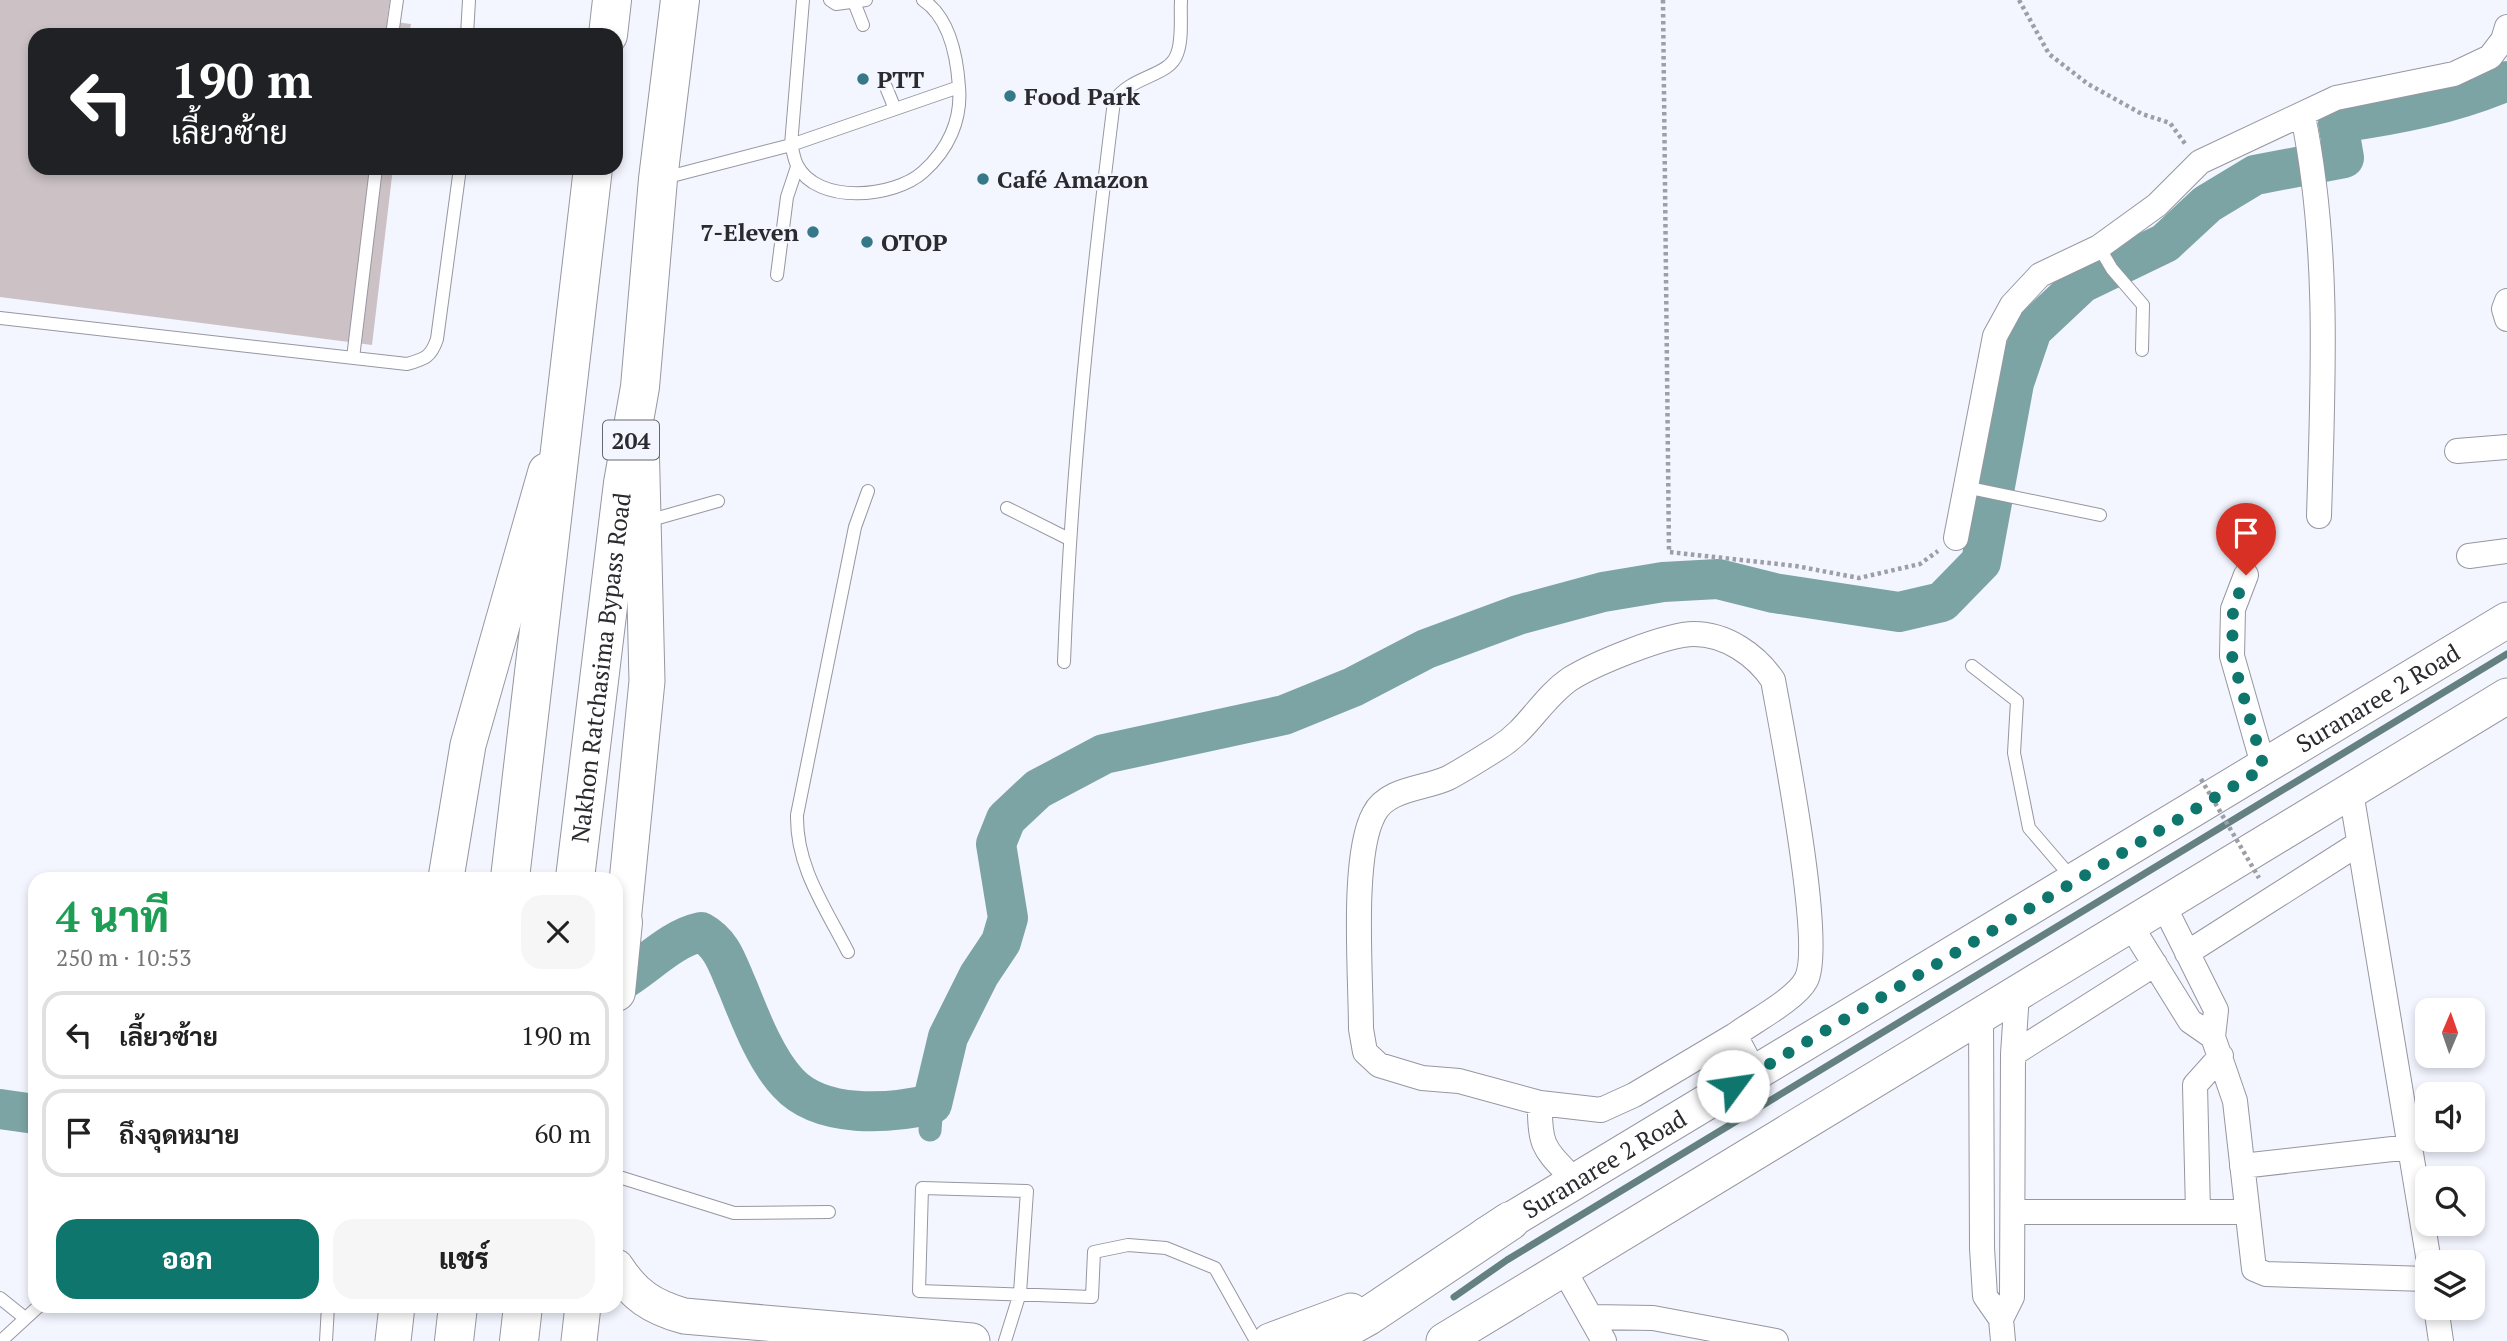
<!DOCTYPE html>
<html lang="th">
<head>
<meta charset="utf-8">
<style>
	:root { --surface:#fff; --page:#f6f6f6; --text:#222; --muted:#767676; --line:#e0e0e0; --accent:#0f766e }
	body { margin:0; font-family:"PT Serif",Sarabun,serif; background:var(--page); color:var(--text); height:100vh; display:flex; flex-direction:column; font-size:26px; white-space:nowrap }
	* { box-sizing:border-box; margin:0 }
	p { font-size:23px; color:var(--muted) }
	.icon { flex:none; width:38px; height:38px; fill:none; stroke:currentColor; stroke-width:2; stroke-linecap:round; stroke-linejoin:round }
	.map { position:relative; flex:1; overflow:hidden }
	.details { position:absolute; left:28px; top:872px; width:595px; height:441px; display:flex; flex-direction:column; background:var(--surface); border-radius:21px; box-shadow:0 4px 10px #0003 }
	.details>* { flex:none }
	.banner { position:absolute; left:28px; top:28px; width:595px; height:147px; border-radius:21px; box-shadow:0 4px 10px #0003; background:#202124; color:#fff; overflow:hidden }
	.needle { width:46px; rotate:2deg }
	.buttons { position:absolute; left:2415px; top:998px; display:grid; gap:14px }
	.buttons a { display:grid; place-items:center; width:70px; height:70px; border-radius:14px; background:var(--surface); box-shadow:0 4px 10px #0003; font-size:35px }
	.pin { position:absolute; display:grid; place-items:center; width:60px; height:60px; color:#fff; margin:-72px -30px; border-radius:50% 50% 50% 0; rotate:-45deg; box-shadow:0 0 7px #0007 }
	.pin .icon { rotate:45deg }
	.me { position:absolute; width:77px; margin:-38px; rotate:59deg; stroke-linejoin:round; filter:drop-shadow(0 0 5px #0008) }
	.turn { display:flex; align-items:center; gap:24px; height:147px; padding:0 28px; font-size:32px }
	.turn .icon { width:91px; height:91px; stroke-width:2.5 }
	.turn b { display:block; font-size:49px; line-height:60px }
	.round { display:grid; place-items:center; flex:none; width:74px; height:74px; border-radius:21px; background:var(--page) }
	.headline { display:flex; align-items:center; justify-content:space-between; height:119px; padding:0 28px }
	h1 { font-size:42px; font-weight:800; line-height:52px; color:#1e9e55 }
	.action { display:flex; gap:14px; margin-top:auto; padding:14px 28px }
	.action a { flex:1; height:80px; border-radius:21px; background:var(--accent); color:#fff; font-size:28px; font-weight:800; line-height:80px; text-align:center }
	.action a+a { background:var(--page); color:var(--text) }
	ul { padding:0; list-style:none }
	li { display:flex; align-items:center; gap:21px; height:88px; margin:0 14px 10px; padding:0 14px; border:4px solid var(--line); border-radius:21px }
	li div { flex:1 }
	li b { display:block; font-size:26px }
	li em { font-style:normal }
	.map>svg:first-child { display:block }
</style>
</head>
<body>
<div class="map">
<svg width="2507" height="1341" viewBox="0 0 2507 1341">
	<rect width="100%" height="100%" fill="#f3f5ff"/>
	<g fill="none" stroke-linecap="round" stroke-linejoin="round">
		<path stroke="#648081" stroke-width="7" d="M1454 1297 1507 1260 2507 654"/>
		<path stroke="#7ca4a4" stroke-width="23" d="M930 1130 932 1104"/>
		<path stroke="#7ca4a4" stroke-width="40" d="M616 984C645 968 669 939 701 932 723 944 728 966 738 988 750 1018 766 1060 788 1083 821 1119 889 1114 932 1104L948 1037 979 975 1001 942 1008 918 996 844 1006 819 1038 789 1104 754 1284 715 1353 687 1426 649 1518 615 1603 592 1663 582 1718 579 1774 593 1899 612 1942 602 1981 562 2014 383 2032 330 2082 283 2165 243 2207 204 2255 175 2344 158 2338 123C2396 115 2453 104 2507 81
			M0 1109 35 1114"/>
	</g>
	<path fill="#ccc2c6" d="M0 0H390L387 21 411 24 409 35H35V168H393L372 345 0 297Z"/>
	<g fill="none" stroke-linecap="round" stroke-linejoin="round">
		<g stroke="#9697a0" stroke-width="14">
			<path id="service" d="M830 0 836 4 866 0
				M923 0C950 18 957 57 959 87L791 145C793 151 794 159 797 165 817 205 894 198 923 172 948 150 962 120 959 87
				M854 2 863 25
				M392 35 397 0
				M467 35 469 0
				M886 87 895 109
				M664 178 791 145 803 0
				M2099 247 2112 269 2143 305 2142 350
				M777 275 787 197 797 167
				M0 318 407 364C425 359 431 357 437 339L460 168
				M353 358 376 168
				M1965 487 2100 515
				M1007 508 1069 539
				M644 522 718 501
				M1064 662C1071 474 1091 287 1114 101 1132 75 1169 77 1177 54 1183 39 1180 16 1181 0
				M1972 666 2017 701 2014 753 2029 828 2072 878
				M848 952C825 907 796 867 797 815L855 527 868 491
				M616 1176 734 1213 829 1212
				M0 1298 25 1318
				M1 1341 39 1306
				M326 1341 328 1306
				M1005 1341 1020 1293 1027 1191 922 1188 919 1291 1092 1297 1094 1252 1128 1245 1166 1248 1215 1268 1256 1341"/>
		</g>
		<g stroke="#9697a0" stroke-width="26">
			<path id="minor" d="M2303 116C2330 248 2323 382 2319 516
				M2507 301 2504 309 2507 319
				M2457 451 2507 447
				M1956 538 1995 336 2012 305 2040 275 2099 247 2157 205 2200 162 2336 98 2454 74 2490 57 2503 40 2507 27
				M2469 556 2507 551
				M2246 575 2233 609 2232 656 2264 768
				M2351 792 2429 1262
				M2164 906 2216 1010 2213 1037 2235 1101 2254 1269 2266 1274 2427 1279
				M2131 926 2190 1021 2213 1037
				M2187 953 2358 844
				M1981 1016 1982 1248 1985 1296 2001 1319 2003 1341
				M1735 1035 1634 1095 1601 1110 1540 1103 1459 1081 1422 1078 1379 1065 1365 1052 1361 1029C1361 977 1351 856 1374 814 1387 788 1425 789 1448 778 1465 769 1482 758 1498 748 1528 730 1542 698 1570 679 1594 664 1666 634 1694 634 1726 634 1756 655 1773 680 1782 731 1825 945 1806 980 1796 999 1754 1021 1735 1035L1755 1073
				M2013 1054 2155 964
				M1540 1103C1539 1148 1545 1149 1575 1181
				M2242 1166 2410 1147
				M2013 1212H2246
				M2198 1212 2195 1085 2221 1056
				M1564 1270 1604 1341
				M2436 1307 2441 1341
				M1592 1317 1653 1318 1776 1341
				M2001 1319 2012 1297 2013 1054 2017 994"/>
		</g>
		<g stroke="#9697a0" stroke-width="37">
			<g id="secondary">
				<path d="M446 878 468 745 546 471"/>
				<path d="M623 922 647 681 641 436"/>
				<path id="s1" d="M1486 1235 2507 620"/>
				<path d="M616 1267C634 1295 652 1307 684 1316L972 1341"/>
				<path d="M393 1341 397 1306"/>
				<path d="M579 1341 583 1306"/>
				<path d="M1270 1341 1351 1311"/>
				<path d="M1444 1341 2507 696"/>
			</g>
		</g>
		<g stroke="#9697a0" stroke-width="40">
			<g id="trunk">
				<path d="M608 35 612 0"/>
				<path d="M510 878 593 168"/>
				<path id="s2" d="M575 878 623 483 640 387 658 179 680 0"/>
				<path d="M616 992 623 922"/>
				<path d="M454 1341 458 1306"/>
				<path d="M519 1341 523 1306"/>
			</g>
		</g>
		<g stroke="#9697a0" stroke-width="40">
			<path id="motorway" d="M1323 1341 1368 1316 1510 1221"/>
		</g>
		<path stroke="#9d9ea6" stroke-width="4.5" stroke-dasharray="3.5 3.5" stroke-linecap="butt" d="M1663 0 1669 552 1796 566 1859 578 1920 564 1938 551
			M2019 0 2049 54 2088 84 2142 114 2170 123 2186 145"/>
		<use href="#service" stroke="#fff" stroke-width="12"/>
		<use href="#minor" stroke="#fff" stroke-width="24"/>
		<use href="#secondary" stroke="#fff" stroke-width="35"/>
		<use href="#trunk" stroke="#fff" stroke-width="38"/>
		<use href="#motorway" stroke="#fff" stroke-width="38"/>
		<path stroke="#9d9ea6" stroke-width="4.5" stroke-dasharray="3.5 3.5" stroke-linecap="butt" d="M2201 779 2259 878"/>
	</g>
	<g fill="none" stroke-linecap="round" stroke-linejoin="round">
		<path stroke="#0f766e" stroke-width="12" stroke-dasharray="0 21.6" d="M1733 1086 2264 768 2232 656 2233 609 2246 575"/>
	</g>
	<g fill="#357888" stroke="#f3f5ff" stroke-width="2.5">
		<circle cx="863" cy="79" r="7"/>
		<circle cx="1010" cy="96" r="7"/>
		<circle cx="983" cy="179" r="7"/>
		<circle cx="813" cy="232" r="7"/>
		<circle cx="867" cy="242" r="7"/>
	</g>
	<g text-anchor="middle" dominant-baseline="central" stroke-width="5" stroke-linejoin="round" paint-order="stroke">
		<rect fill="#f3f5ff" stroke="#67686d" stroke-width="2" x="603" y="420.5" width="56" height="39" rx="5"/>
		<g font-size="23" font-weight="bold" fill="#2b2b2f">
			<text x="631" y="440">204</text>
		</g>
		<g font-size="24" font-weight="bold" fill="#2b2b2f" stroke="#f3f5ff" text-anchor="start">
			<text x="877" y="79">PTT</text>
			<text x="1024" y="96">Food Park</text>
			<text x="997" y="179">Café Amazon</text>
			<text x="799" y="232" text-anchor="end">7-Eleven</text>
			<text x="881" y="242">OTOP</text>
		</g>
		<g font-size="24" fill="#2b2b2f" stroke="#f3f5ff">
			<text stroke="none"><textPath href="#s2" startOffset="212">Nakhon Ratchasima Bypass Road</textPath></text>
			<text stroke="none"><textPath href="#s1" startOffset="1041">Suranaree 2 Road</textPath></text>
			<text stroke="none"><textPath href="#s1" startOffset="138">Suranaree 2 Road</textPath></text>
		</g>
	</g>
</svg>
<div class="buttons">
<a><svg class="needle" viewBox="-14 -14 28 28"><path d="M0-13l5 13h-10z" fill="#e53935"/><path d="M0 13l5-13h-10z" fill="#767676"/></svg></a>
<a><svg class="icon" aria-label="sound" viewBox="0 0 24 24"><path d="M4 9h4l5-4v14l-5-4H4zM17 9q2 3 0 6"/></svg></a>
<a><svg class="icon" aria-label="search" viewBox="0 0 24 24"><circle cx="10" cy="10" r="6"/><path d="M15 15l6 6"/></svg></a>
<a><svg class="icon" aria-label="layers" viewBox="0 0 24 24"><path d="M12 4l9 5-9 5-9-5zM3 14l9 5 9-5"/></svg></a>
</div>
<div class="pin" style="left:2246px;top:575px;background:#d93025"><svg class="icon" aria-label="arrive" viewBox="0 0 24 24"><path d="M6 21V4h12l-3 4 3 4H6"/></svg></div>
<svg class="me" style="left:1733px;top:1086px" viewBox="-20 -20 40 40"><circle r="19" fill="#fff"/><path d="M0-13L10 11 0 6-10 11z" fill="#0f766e"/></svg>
<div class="banner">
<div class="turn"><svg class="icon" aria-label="left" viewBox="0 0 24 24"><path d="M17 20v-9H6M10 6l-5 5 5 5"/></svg><div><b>190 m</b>เลี้ยวซ้าย</div></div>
</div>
<section class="details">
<div class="headline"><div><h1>4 นาที</h1><p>250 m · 10:53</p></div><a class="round"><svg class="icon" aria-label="close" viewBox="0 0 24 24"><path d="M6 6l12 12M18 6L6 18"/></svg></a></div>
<ul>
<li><svg class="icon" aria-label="left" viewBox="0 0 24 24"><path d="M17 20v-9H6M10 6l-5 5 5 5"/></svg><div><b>เลี้ยวซ้าย</b></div><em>190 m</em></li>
<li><svg class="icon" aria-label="arrive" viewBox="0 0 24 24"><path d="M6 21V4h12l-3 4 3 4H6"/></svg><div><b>ถึงจุดหมาย</b></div><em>60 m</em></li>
</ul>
<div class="action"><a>ออก</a><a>แชร์</a></div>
</section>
</div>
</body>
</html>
